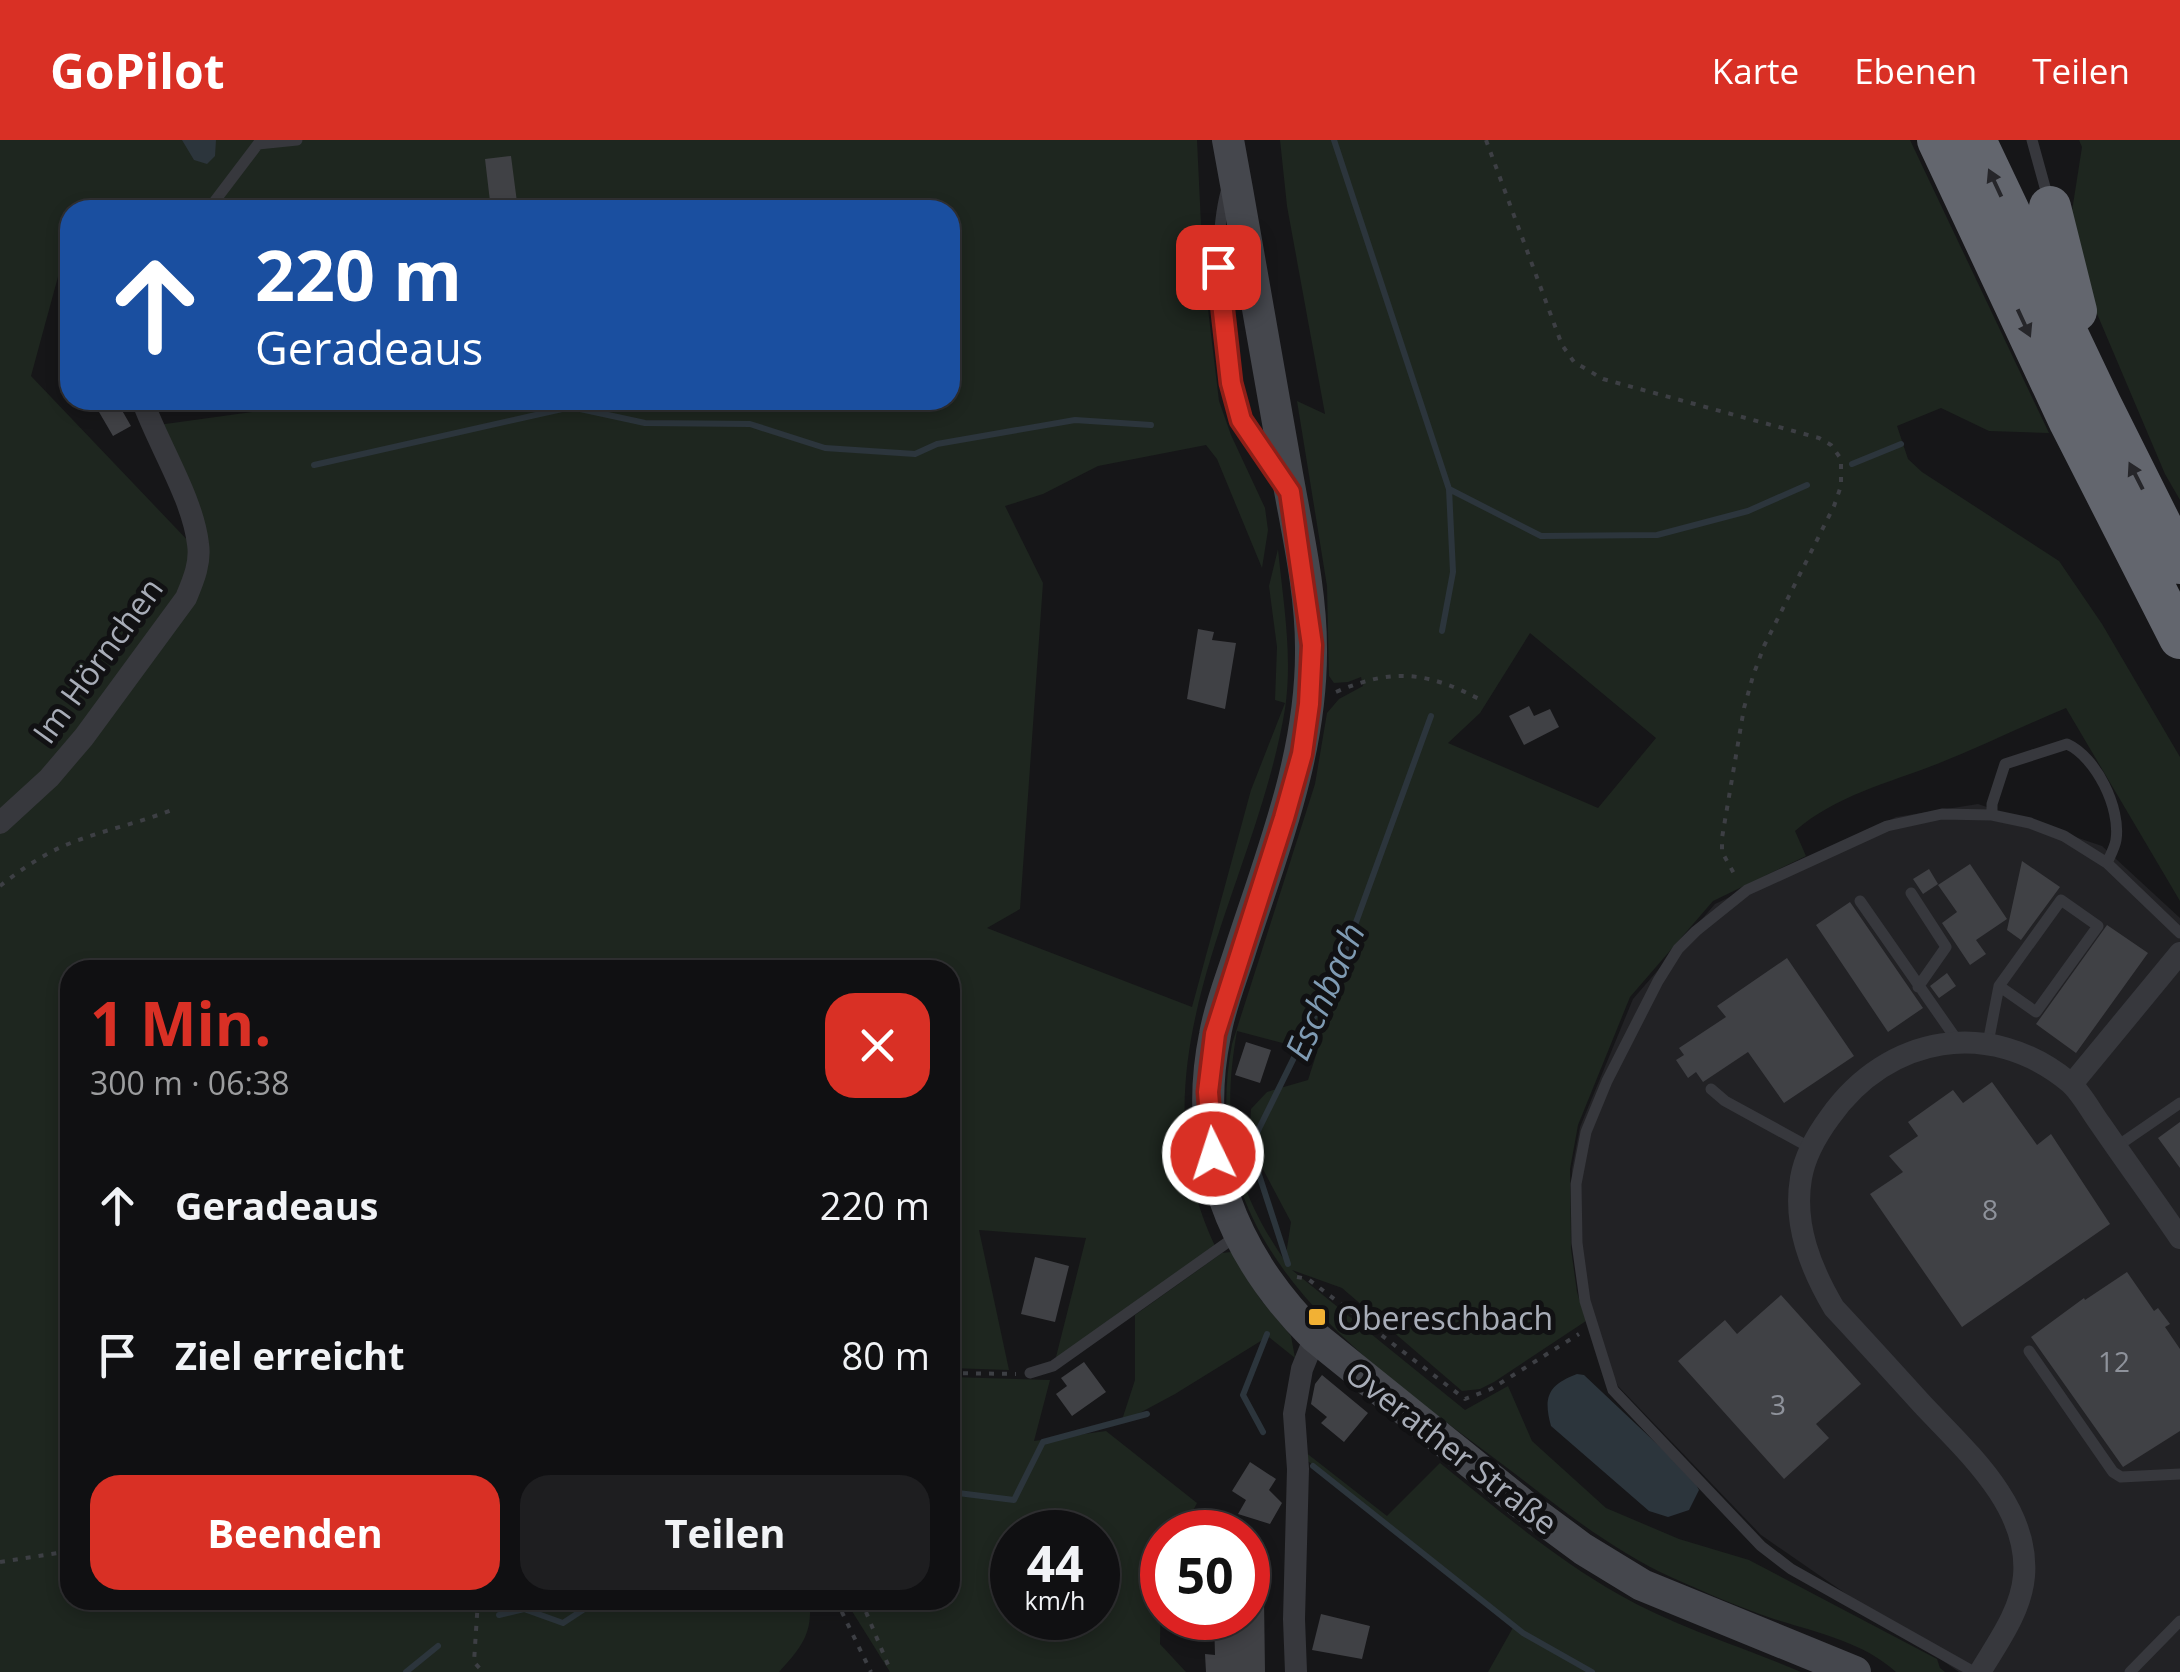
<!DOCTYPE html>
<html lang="de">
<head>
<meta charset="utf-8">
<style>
	:root { --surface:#101012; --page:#1e1e20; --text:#f1f3f6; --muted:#9c9d9f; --line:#303032; --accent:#d93025 }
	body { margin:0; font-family:"Open Sans",sans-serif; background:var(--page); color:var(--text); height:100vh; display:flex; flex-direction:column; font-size:38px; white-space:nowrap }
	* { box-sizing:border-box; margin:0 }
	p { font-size:32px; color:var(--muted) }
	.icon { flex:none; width:55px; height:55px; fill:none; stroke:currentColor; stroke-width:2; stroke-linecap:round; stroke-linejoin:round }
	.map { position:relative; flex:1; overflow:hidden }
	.drawer { position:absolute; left:60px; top:820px; width:900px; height:650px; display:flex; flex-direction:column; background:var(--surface); border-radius:30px; box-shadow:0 5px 15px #0003,0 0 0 2px var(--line) }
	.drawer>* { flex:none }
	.hud { position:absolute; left:60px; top:60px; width:900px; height:210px; border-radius:30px; box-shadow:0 5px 15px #0003,0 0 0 2px var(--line); background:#1a4fa0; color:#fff; overflow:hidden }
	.speed { position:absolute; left:990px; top:1370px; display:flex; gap:20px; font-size:50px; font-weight:700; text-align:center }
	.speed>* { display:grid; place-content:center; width:130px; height:130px; border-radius:50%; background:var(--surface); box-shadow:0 5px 15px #0003,0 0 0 2px var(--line); line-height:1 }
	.speed small { font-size:25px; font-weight:400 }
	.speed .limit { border:15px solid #d22; background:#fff; color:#111 }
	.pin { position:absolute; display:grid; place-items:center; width:85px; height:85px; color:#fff; margin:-42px; border-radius:20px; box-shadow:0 5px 15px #0006 }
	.me { position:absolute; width:110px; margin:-55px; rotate:356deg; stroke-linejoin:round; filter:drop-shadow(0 0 8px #0008) }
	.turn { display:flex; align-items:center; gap:35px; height:210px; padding:0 30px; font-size:45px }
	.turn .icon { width:130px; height:130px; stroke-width:2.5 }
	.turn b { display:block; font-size:70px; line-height:85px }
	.round { display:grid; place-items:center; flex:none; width:105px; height:105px; border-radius:30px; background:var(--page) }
	.summary { display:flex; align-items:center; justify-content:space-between; height:170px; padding:0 30px }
	h1 { font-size:60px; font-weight:700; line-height:75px; color:var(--accent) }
	.action { display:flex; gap:20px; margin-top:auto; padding:20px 30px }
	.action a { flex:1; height:115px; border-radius:30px; background:var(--accent); color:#fff; font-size:40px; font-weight:700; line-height:115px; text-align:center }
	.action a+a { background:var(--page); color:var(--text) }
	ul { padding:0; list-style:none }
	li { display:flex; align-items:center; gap:30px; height:150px; padding:0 30px }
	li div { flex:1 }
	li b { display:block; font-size:38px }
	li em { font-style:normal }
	header { display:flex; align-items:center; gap:60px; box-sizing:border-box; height:140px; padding:0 50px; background:var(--accent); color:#fff }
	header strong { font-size:48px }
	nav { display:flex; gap:55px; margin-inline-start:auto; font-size:35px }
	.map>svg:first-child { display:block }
</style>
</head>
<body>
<header>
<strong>GoPilot</strong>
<nav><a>Karte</a><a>Ebenen</a><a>Teilen</a></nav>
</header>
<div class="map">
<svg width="2180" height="1532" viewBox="0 0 2180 1532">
	<rect width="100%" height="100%" fill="#161618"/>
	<path fill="#222225" d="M1978 664 2102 706 2180 778V1532H1959L1761 1395 1618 1246 1588 1182 1573 1110 1572 1029 1580 987 1633 859 1715 764 1896 677Z"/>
	<path fill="#1e261f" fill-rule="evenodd" d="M0 0H1197L1203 127 1219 261 1231 295 1265 368 1268 390 1262 428 1217 319 1206 305 1098 326 1043 354 1005 366 1043 443 1020 769 987 788 1192 867 1251 650 1285 563 1275 560 1277 507 1269 446 1278 409C1283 461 1293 516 1285 569 1255 751 1127 919 1215 1106L1206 1113 1055 1221 1086 1098 979 1090 1009 1230 950 1228V830H70V1460H809C814 1493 800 1509 779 1532H0V691L52 643 85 604 191 460 203 421V401L158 285 252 272 249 260H950V70H70V111H65L31 236 193 406 189 437 182 453 77 598 0 676Z
		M1280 0H1910L2049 293 1989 291 1941 268 1897 286 1908 319 1922 332 2059 421 2102 484 2180 617V761L2066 568C2023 586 1980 607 1937 624 1888 643 1835 656 1795 691L1806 716 1713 761 1630 857 1578 985 1570 1029 1571 1109 1577 1152 1586 1181 1494 1242 1480 1249 1462 1251 1342 1148 1292 1130 1465 1270 1508 1246 1532 1301 1606 1368 1679 1399 1749 1420 1937 1519 1940 1528 1945 1532H1896C1862 1501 1814 1492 1771 1478 1739 1467 1704 1452 1673 1438 1606 1408 1548 1358 1490 1315 1352 1212 1194 1101 1232 904L1315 644 1327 573 1339 559 1363 546 1361 537 1348 542 1334 543 1329 536 1327 446 1297 261 1325 274 1287 66ZM1530 493 1656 598 1598 668 1448 603 1480 573ZM1237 891 1317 912 1308 940 1267 952 1251 969 1249 1003 1291 1082 1285 1121C1232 1044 1221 983 1237 891Z
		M2079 0H2180V360L2165 334 2067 103 2082 7Z
		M1231 1112 1261 1160 1291 1196 1295 1218 1265 1194 1264 1199 1175 1254 1121 1283 1135 1240V1175L1222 1113Z
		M950 1237 1050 1240 1034 1301 1106 1291 1197 1363 1182 1392H1162L1160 1504 1186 1532H890L845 1460H950ZM1012 1392H1098V1478H1012Z
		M1300 1308 1387 1376 1440 1323C1497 1369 1555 1418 1618 1454 1675 1487 1741 1506 1801 1532H1488L1515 1484 1300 1315Z"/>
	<path fill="#2c353c" d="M182 0H216L215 16 207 24 194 20Z
		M1577 1234 1584 1235 1692 1337 1699 1350 1689 1370 1668 1377 1649 1371 1551 1286C1543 1257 1548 1245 1577 1234Z"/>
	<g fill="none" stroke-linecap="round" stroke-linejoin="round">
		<path stroke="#2c353c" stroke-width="6" d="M1334 0 1449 349 1453 432 1442 491
			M1852 324 1901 304
			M314 325 571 267 645 283 750 284 825 308 915 314 937 304 1075 280 1151 285
			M1449 349 1541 396 1657 395 1748 371 1807 345
			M1288 1124 1250 1007 1343 818 1431 576
			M1263 1292 1243 1255 1267 1194
			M1313 1326 1523 1493 1592 1532
			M950 1352 1014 1360 1043 1302 1147 1274
			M499 1475 524 1469 563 1483 598 1460
			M406 1532 438 1506"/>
	</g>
	<path fill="#404145" d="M511 16 518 70H491L485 19Z
		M92 260H116L131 286 113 296Z
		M1198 489 1214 492 1212 500 1236 503 1225 569 1187 559Z
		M1529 566 1534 576 1550 569 1559 587 1524 605 1509 576Z
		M2022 721 2060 747 2021 800 2007 790Z
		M1970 724 2007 779 1976 800 1986 814 1970 825 1942 783 1957 772 1938 745Z
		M1929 729 1938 744 1923 754 1913 739Z
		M1850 762 1923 868 1888 892 1816 785Z
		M2107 785 2148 813 2076 913 2036 884Z
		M1787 818 1854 916 1784 963 1748 912 1703 942 1696 932 1688 938 1676 920 1684 915 1679 908 1726 877 1717 866Z
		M1947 833 1956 846 1939 858 1930 846Z
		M1246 902 1271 910 1260 943 1235 935Z
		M1992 942 2037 1005 2051 994 2110 1084 1962 1187 1870 1054 1903 1032 1889 1016 1918 996 1908 982 1953 950 1963 963Z
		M2180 982V1028L2158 998Z
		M1035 1117 1069 1126 1055 1182 1021 1174Z
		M2127 1132 2154 1171 2158 1168 2170 1184 2165 1187 2180 1209V1291L2123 1327 2031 1197 2084 1158 2085 1160Z
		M1781 1155 1861 1244 1816 1284 1829 1298 1784 1339 1678 1221 1725 1180 1737 1194Z
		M1084 1222 1106 1252 1072 1276 1056 1254 1067 1246 1061 1238Z
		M1322 1235 1368 1273 1344 1302 1321 1283 1327 1277 1311 1264 1315 1244Z
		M1250 1322 1276 1339 1269 1350 1282 1363 1270 1384 1238 1374 1246 1360 1232 1351Z
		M1248 1459H1264L1265 1532H1206L1205 1514 1215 1515 1214 1478H1248Z
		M1321 1474 1370 1486 1362 1519 1312 1510Z"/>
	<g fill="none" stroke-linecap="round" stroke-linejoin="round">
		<path stroke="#3d3f44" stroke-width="4" stroke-dasharray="5 8" stroke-linecap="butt" d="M1486 0 1562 205 1574 222 1603 239 1819 298 1831 305 1841 319V346L1834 366 1764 506 1753 536 1744 568 1722 698V712L1737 739
			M1336 552C1394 527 1428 532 1483 561
			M0 746C23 728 48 711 76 701 108 689 142 682 174 669
			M1297 1137 1308 1139 1465 1259 1491 1249 1579 1194
			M950 1233 1016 1234
			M0 1422 70 1411
			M478 1460 474 1522 483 1532
			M836 1460 871 1532
			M861 1460 891 1532"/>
		<path stroke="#37383d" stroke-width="11" d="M2032 0 2048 58
			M1226 52C1212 106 1219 225 1240 278 1248 296 1264 314 1275 330
			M208 70 258 4 297 0
			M1992 675V664L2005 624 2067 604C2096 617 2121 668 2116 700 2115 707 2110 716 2107 723
			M1911 753 1946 807 1918 847
			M1860 761 1959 903
			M1988 903 1999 846 2061 760 2098 786 2036 872 1999 846
			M1711 949 1725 961 1809 1007
			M2116 1007 2180 963
			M2029 1211 2113 1332 2121 1337 2180 1334
			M1030 1233 1053 1226 1235 1097
			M1974 1532 1791 1429 1761 1406 1613 1250 1585 1161 1577 1103 1576 1044 1586 992 1607 941 1658 841 1678 809 1696 791 1747 750 1887 686 1942 674 1992 675 2030 683 2064 696 2107 723 2180 793
			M2130 1532 2180 1481"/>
		<path stroke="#37383d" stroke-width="22" d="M0 683 49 638 84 597 186 458C193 441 201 423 198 404 193 359 159 306 143 262
			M2072 944 2180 813
			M1296 1532 1294 1479 1298 1329 1294 1274 1302 1229 1315 1197
			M1980 1532C1998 1502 2021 1471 2024 1436 2030 1366 1965 1310 1922 1264 1893 1232 1864 1200 1834 1168 1811 1129 1793 1085 1801 1038 1805 1015 1816 996 1830 977 1888 895 1990 877 2069 942 2082 953 2091 972 2101 985 2127 1023 2154 1060 2180 1098"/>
		<path stroke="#45474d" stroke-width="32" d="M1228 0C1248 109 1267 218 1286 328 1296 387 1311 448 1311 508 1312 613 1273 710 1241 808 1232 837 1220 865 1215 895 1191 1012 1232 1115 1315 1197L1521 1363 1583 1409 1642 1445 1855 1532"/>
		<path stroke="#63666e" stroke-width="42" d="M1938 0 2070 282 2180 498
			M1975 0 2100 263 2180 423
			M2050 67 2076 171"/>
	</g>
	<defs><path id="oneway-solid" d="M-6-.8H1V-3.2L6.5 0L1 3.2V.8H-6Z" transform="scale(2.5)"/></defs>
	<g fill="#26262a">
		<use href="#oneway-solid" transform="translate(1995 43) rotate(-115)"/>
		<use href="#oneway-solid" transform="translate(2024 183) rotate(65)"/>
		<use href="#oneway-solid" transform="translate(2136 336) rotate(-117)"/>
	</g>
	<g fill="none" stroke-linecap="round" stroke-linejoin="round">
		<g stroke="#8d1f18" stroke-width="25">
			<path id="route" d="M1213 1014 1208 952 1215 894 1284 678 1302 614 1309 564 1312 505 1290 352 1241 280 1231 243 1218 127"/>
		</g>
		<use href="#route" stroke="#d93025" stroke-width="18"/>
	</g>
	<rect fill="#f2b134" stroke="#111113" stroke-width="4" x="1307" y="1167" width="20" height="20" rx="5"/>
	<g text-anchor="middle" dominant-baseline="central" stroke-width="10" stroke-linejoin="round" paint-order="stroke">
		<g font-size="28" fill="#8e929b">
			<text x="1990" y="1069">8</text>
			<text x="2114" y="1221">12</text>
			<text x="1778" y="1264">3</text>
		</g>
		<g font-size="32" fill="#a8adb8" stroke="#111113">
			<text transform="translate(97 520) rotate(-54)">Im Hörnchen</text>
			<text transform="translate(1452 1307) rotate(38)">Overather Straße</text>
		</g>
		<g font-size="32" fill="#a8adb8" stroke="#111113" text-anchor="start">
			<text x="1337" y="1177">Obereschbach</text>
		</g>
		<g font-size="35" font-style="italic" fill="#7f9bb3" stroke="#111113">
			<text transform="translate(1324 851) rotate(-66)">Eschbach</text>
		</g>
	</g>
</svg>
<div class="speed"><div>44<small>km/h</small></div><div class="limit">50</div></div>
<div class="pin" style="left:1218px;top:127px;background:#d93025"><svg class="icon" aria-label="arrive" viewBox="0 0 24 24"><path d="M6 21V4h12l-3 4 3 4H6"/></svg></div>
<svg class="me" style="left:1213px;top:1014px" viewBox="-20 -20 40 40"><circle r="17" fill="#d93025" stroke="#fff" stroke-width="3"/><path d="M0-11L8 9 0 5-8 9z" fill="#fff"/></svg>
<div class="hud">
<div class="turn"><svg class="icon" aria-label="ahead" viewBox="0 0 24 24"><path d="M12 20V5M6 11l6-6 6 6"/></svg><div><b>220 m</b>Geradeaus</div></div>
</div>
<section class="drawer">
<div class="summary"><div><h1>1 Min.</h1><p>300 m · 06:38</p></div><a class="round" style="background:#d93025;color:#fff"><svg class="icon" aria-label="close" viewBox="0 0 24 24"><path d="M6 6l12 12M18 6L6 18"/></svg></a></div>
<ul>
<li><svg class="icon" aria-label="ahead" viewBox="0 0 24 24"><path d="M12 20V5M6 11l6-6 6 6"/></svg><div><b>Geradeaus</b></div><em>220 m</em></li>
<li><svg class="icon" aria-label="arrive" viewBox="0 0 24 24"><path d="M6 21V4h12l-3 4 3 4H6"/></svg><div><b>Ziel erreicht</b></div><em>80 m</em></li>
</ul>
<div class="action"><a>Beenden</a><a>Teilen</a></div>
</section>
</div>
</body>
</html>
